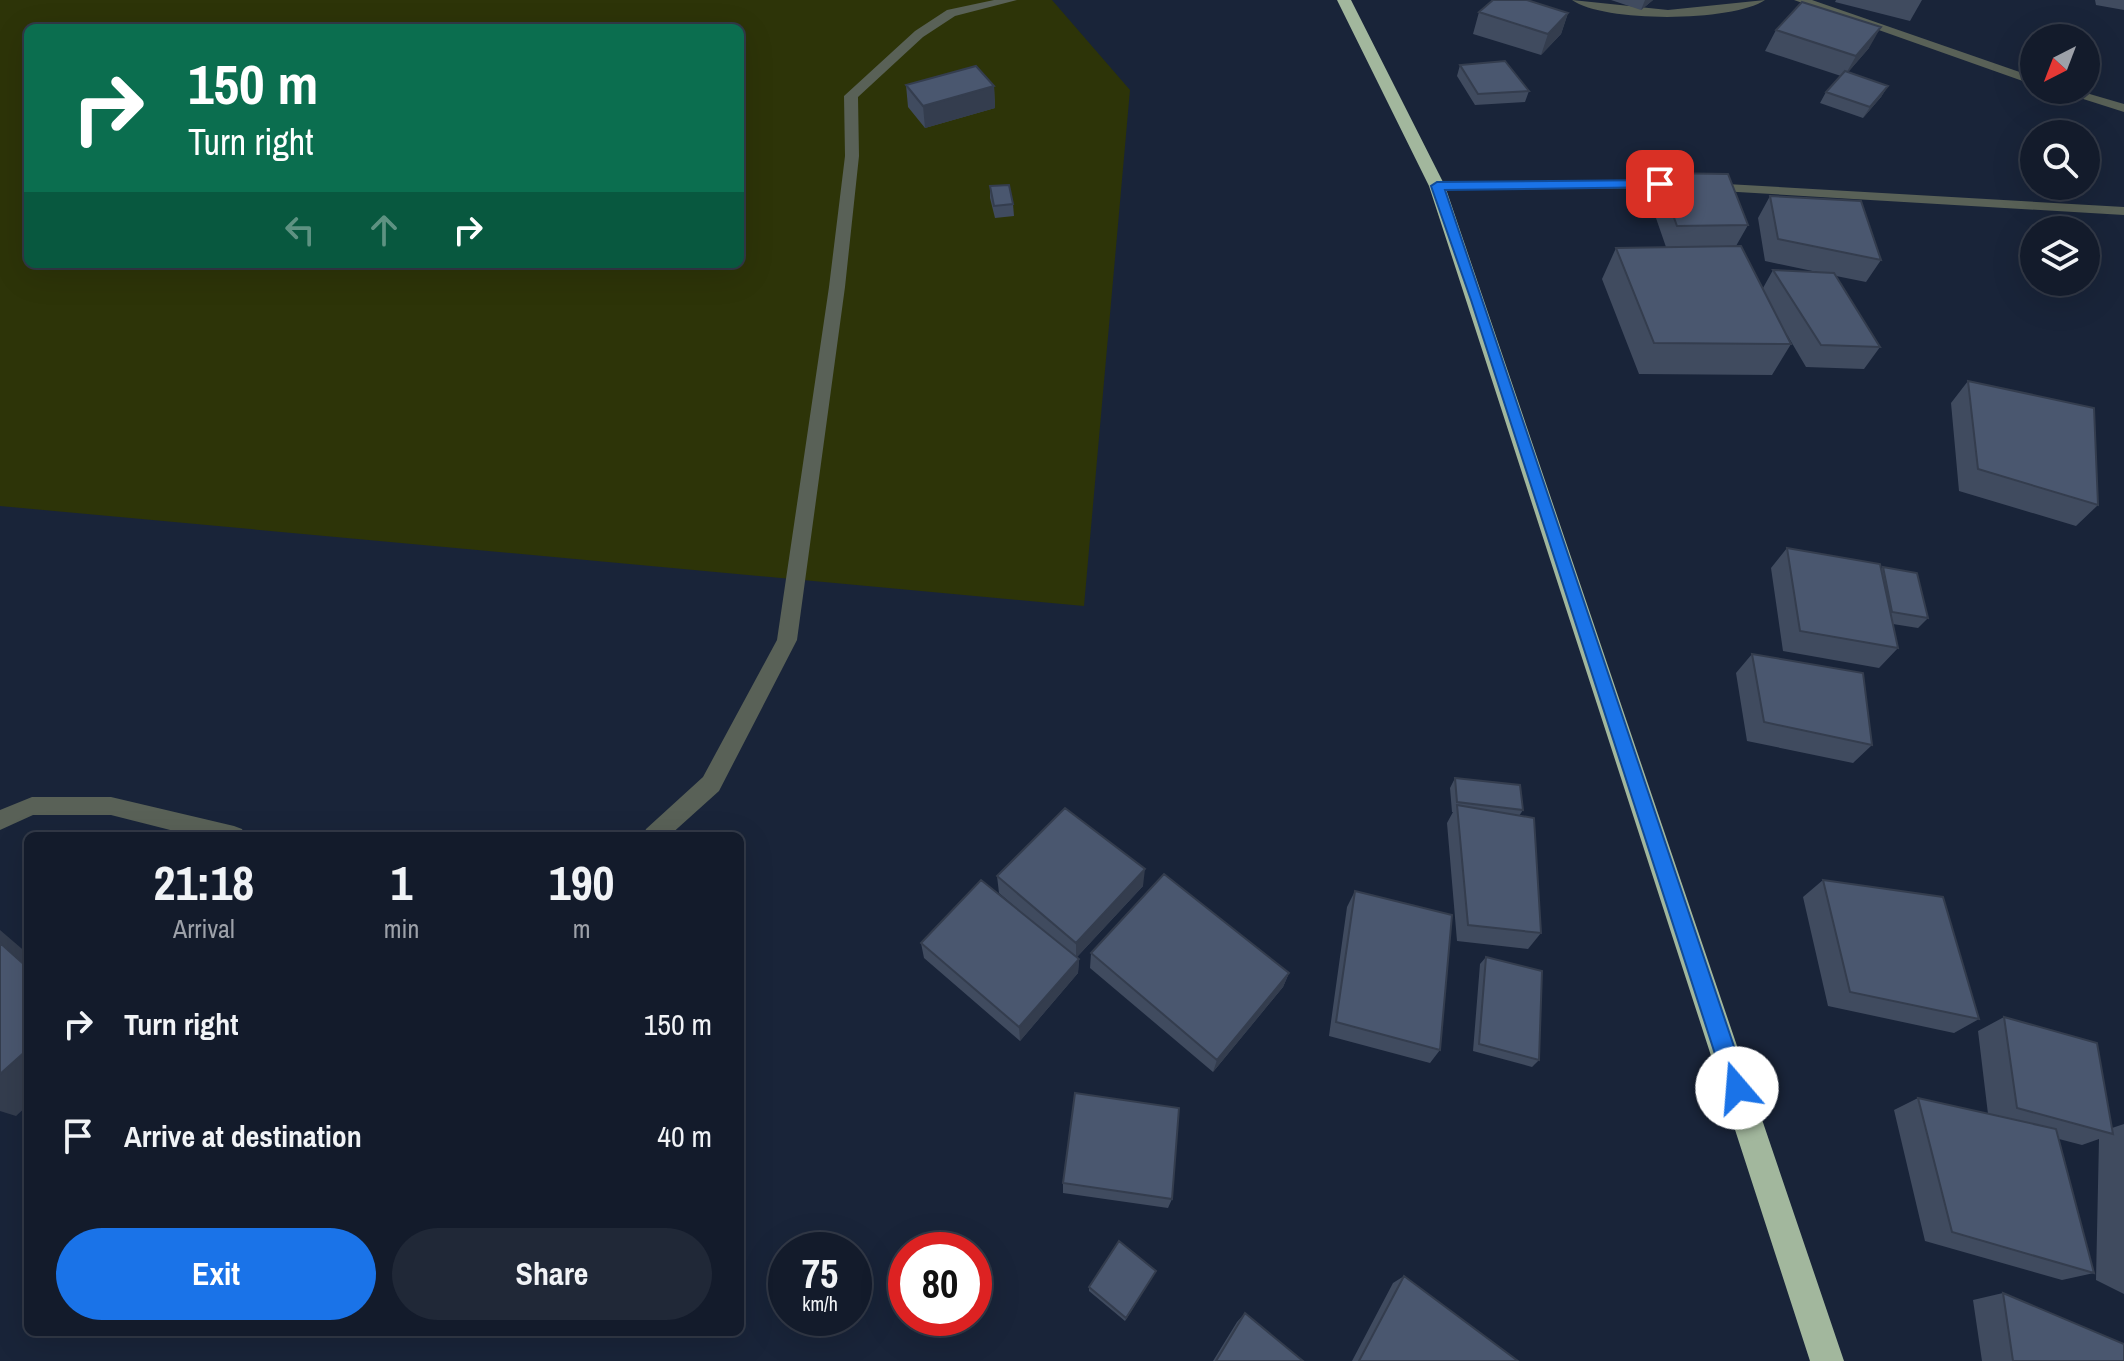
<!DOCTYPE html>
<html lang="en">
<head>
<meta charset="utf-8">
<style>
	:root { --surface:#131b2b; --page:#202837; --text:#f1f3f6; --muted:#9da1a9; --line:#323947; --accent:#1a73e8 }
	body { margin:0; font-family:"Archivo Narrow",sans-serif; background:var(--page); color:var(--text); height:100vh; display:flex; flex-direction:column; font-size:30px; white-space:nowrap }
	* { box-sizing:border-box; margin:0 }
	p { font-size:26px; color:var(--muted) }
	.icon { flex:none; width:44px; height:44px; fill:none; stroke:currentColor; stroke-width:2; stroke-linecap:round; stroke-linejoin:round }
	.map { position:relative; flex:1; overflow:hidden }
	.drawer { position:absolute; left:24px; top:832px; width:720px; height:504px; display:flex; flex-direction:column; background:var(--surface); border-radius:12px; box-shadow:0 8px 32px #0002,0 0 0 2px var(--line) }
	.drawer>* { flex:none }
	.banner { position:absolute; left:24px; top:24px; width:720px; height:244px; border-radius:12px; box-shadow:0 8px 32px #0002,0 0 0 2px var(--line); background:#0b6e4f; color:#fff; overflow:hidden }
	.needle { width:52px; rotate:222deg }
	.controls { position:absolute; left:2020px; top:24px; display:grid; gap:16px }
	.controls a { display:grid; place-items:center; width:80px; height:80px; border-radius:50%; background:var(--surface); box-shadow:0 8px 32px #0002,0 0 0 2px var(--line); font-size:40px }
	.speed { position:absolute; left:768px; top:1232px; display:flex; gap:16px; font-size:40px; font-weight:700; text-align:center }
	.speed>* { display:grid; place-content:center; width:104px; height:104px; border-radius:50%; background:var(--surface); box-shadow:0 8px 32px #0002,0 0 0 2px var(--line); line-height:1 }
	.speed small { font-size:20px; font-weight:400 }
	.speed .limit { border:12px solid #d22; background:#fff; color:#111 }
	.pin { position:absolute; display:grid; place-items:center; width:68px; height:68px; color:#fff; margin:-34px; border-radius:16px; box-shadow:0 4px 12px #0006 }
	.me { position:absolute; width:88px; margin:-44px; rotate:342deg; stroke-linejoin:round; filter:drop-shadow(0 0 6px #0008) }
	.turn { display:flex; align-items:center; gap:28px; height:168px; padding:0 32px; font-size:36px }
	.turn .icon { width:104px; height:104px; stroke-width:2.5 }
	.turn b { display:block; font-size:56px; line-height:68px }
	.lanes { display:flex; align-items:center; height:76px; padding:0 32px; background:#0003; justify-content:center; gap:40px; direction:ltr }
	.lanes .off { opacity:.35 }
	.eta { display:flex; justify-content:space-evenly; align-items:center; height:136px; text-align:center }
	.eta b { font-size:48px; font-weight:800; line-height:56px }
	.primary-button { display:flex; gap:16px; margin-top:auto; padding:16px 32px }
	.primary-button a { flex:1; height:92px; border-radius:48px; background:var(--accent); color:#fff; font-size:32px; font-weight:800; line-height:92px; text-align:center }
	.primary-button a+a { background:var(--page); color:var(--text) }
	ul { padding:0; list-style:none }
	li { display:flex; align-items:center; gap:24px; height:112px; padding:0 32px }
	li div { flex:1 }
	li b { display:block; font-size:30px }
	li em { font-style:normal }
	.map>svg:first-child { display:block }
</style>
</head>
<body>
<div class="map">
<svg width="2124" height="1361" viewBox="0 0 2124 1361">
	<rect width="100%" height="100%" fill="#192439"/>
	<path fill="#2d3408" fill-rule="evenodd" d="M0 0H1052L1130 90 1084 606 0 506ZM28 28H740V264H28Z"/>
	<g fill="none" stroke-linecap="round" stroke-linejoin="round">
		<path fill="#596157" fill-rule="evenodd" d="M1572 0 1668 10 1765 0C1733 22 1604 23 1572 0Z"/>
		<path fill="#596157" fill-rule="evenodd" d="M994 0H1017L955 16 923 37 858 97 859 156 845 287 797 640 719 791 669 836H643L646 829 703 777 777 640 829 287 845 156 844 96 915 31 947 10Z
			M1794 0H1812L2034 77V85Z
			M2055 90H2076L2124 104V112Z
			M1677 181 1684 185 1682 188 1437 190 1430 186 1437 182Z
			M1709 183 2124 207V215L1704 190 1702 187Z
			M32 797H111L234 826 242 829 245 836H194L111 815H33L0 830V810Z"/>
		<path fill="#a2b79d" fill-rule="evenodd" d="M1337 0H1351L1445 186 1844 1361H1810L1429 186Z"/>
	</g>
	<path fill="#404b5f" d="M1611 0H1653L1641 10Z
		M1836 0H1922L1910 21 1835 2Z
		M2095 0H2124V10L2096 5Z
		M1479 12 1568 13 1561 34 1541 55 1473 34Z
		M1776 30 1869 48 1848 72 1888 86 1881 97 1863 118 1820 103 1826 92 1841 76 1765 51Z
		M1460 65 1529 91 1525 102 1475 105 1457 76Z
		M906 85 994 86 995 108 925 128 908 107Z
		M1658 173 1748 225 1736 246 1763 288 1773 270 1822 273 1765 261 1758 218 1770 196 1881 260 1866 282 1836 276 1880 347 1864 369 1806 367 1786 333 1791 344 1772 375 1639 374 1602 279 1616 248 1666 247 1648 195Z
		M990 186 1013 204 1014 216 995 218 990 198Z
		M1968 381 2098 505 2076 526 1959 491 1951 403Z
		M1787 548 1881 569 1883 567 1928 618 1918 628 1893 624 1898 648 1879 668 1783 651 1771 568Z
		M1752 654 1872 745 1853 763 1747 741 1736 673Z
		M1455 778 1523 810 1519 816 1541 933 1528 949 1457 941 1447 823 1453 812H1452L1450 788Z
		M997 876 1143 886 1077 957 1079 959 1078 973 1020 1041 924 958 921 943 1020 911 999 893Z
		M1823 880 1979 1019 1954 1033 1828 1006 1803 897Z
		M1355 891 1440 1050 1430 1063 1329 1036 1347 907Z
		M1091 953 1289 973 1283 987 1213 1072 1090 968Z
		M1486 957 1539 1060 1532 1067 1473 1051 1480 964Z
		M2004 1017 2112 1128 2124 1124V1294L2096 1280 2099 1139 2082 1145 2059 1139 2094 1273 2062 1280 1925 1241 1894 1110 1918 1098 1988 1114 1978 1031Z
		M1063 1183 1172 1199 1168 1208 1063 1193Z
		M1156 1271 1125 1321 1089 1291V1287Z
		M1404 1276 1518 1361H1352L1393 1283Z
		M2003 1293 2124 1361H1982L1973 1300Z
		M1245 1313 1303 1361H1213L1237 1322Z"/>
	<path fill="#343d4e" d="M1645 0H1653L1641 10Z
		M1568 13 1561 34 1541 55 1548 34Z
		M1881 27 1869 48 1844 77 1856 56Z
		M994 86 995 108 925 128 923 106Z
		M1888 86 1881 97 1863 118 1870 107Z
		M1145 869 1143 886 1076 958V943Z
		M0 930 28 954V968L0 943Z
		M1079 959 1078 973 1020 1041 1019 1027Z
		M1289 973 1283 987 1213 1072 1217 1060Z
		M28 1049V1105L16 1116 0 1111V1074Z"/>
	<path fill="#4a576f" stroke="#343d4e" stroke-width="2" d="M1493 0H1527L1568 13 1548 34 1479 12Z
		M1802 2 1881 27 1856 56 1776 30Z
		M1505 61 1529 91 1478 94 1460 65Z
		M976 66 994 86 923 106 906 85Z
		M1845 71 1888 86 1870 107 1826 92Z
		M1658 173 1728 174 1748 225 1677 226Z
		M1009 185 1013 204 994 206 990 186Z
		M1770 196 1861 201 1881 260 1778 239Z
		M1741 246 1791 344 1654 343 1616 248Z
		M1773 270 1834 273 1880 347 1821 345Z
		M1968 381 2094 408 2098 505 1978 469Z
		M1787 548 1880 564 1898 648 1800 631Z
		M1883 567 1917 573 1928 618 1892 612Z
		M1752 654 1863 673 1872 745 1764 722Z
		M1455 778 1520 785 1523 810 1457 802Z
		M1457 805 1534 818 1541 933 1468 925Z
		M1065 808 1145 869 1076 943 997 876Z
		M1164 874 1289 973 1217 1060 1091 953Z
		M981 880 1079 959 1019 1027 921 943Z
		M1823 880 1943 897 1979 1019 1850 992Z
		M1355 891 1452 915 1440 1050 1336 1022Z
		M0 943 28 968V1049L0 1074Z
		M1486 957 1542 971 1539 1060 1479 1044Z
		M2004 1017 2097 1043 2113 1134 2017 1108Z
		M1075 1093 1179 1108 1172 1199 1063 1183Z
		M1918 1098 2056 1129 2094 1273 1952 1232Z
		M1119 1241 1156 1271 1126 1318 1089 1287Z
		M1404 1276 1518 1361H1359Z
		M2003 1293 2124 1344V1361H2013Z
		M1245 1313 1303 1361H1216Z"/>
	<path fill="#1a73e8" stroke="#114b97" stroke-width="2" d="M1660 180 1665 181V187L1445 190 1748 1088 1745 1096 1737 1099 1729 1096 1726 1088 1471 300 1431 186 1437 182Z"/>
</svg>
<div class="controls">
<a><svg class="needle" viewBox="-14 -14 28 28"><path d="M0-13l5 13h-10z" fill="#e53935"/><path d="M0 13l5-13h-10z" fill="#9da1a9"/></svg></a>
<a><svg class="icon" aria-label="search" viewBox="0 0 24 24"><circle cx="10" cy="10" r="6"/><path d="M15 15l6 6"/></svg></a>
<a><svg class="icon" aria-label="layers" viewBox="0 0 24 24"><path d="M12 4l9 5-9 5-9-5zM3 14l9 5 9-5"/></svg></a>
</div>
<div class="speed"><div>75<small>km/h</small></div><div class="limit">80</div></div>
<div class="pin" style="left:1660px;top:184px;background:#d93025"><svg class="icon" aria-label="arrive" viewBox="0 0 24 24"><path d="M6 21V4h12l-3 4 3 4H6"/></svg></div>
<svg class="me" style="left:1737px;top:1088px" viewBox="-20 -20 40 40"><circle r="19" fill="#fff"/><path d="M0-13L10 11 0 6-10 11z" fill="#1a73e8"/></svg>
<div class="banner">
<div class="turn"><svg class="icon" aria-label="right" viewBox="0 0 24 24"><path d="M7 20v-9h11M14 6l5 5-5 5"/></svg><div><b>150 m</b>Turn right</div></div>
<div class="lanes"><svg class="icon off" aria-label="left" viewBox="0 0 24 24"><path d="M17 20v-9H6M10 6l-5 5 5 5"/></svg><svg class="icon off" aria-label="ahead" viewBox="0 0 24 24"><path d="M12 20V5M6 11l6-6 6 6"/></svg><svg class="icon" aria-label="right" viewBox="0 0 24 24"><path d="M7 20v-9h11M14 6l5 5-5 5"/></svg></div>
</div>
<section class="drawer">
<div class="eta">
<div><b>21:18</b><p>Arrival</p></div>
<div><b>1</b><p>min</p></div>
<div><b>190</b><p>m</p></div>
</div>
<ul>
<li><svg class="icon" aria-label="right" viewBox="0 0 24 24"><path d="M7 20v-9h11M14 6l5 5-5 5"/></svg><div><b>Turn right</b></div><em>150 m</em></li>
<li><svg class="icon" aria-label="arrive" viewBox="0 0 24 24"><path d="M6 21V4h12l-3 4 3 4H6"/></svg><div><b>Arrive at destination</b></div><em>40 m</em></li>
</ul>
<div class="primary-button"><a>Exit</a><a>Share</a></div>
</section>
</div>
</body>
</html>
